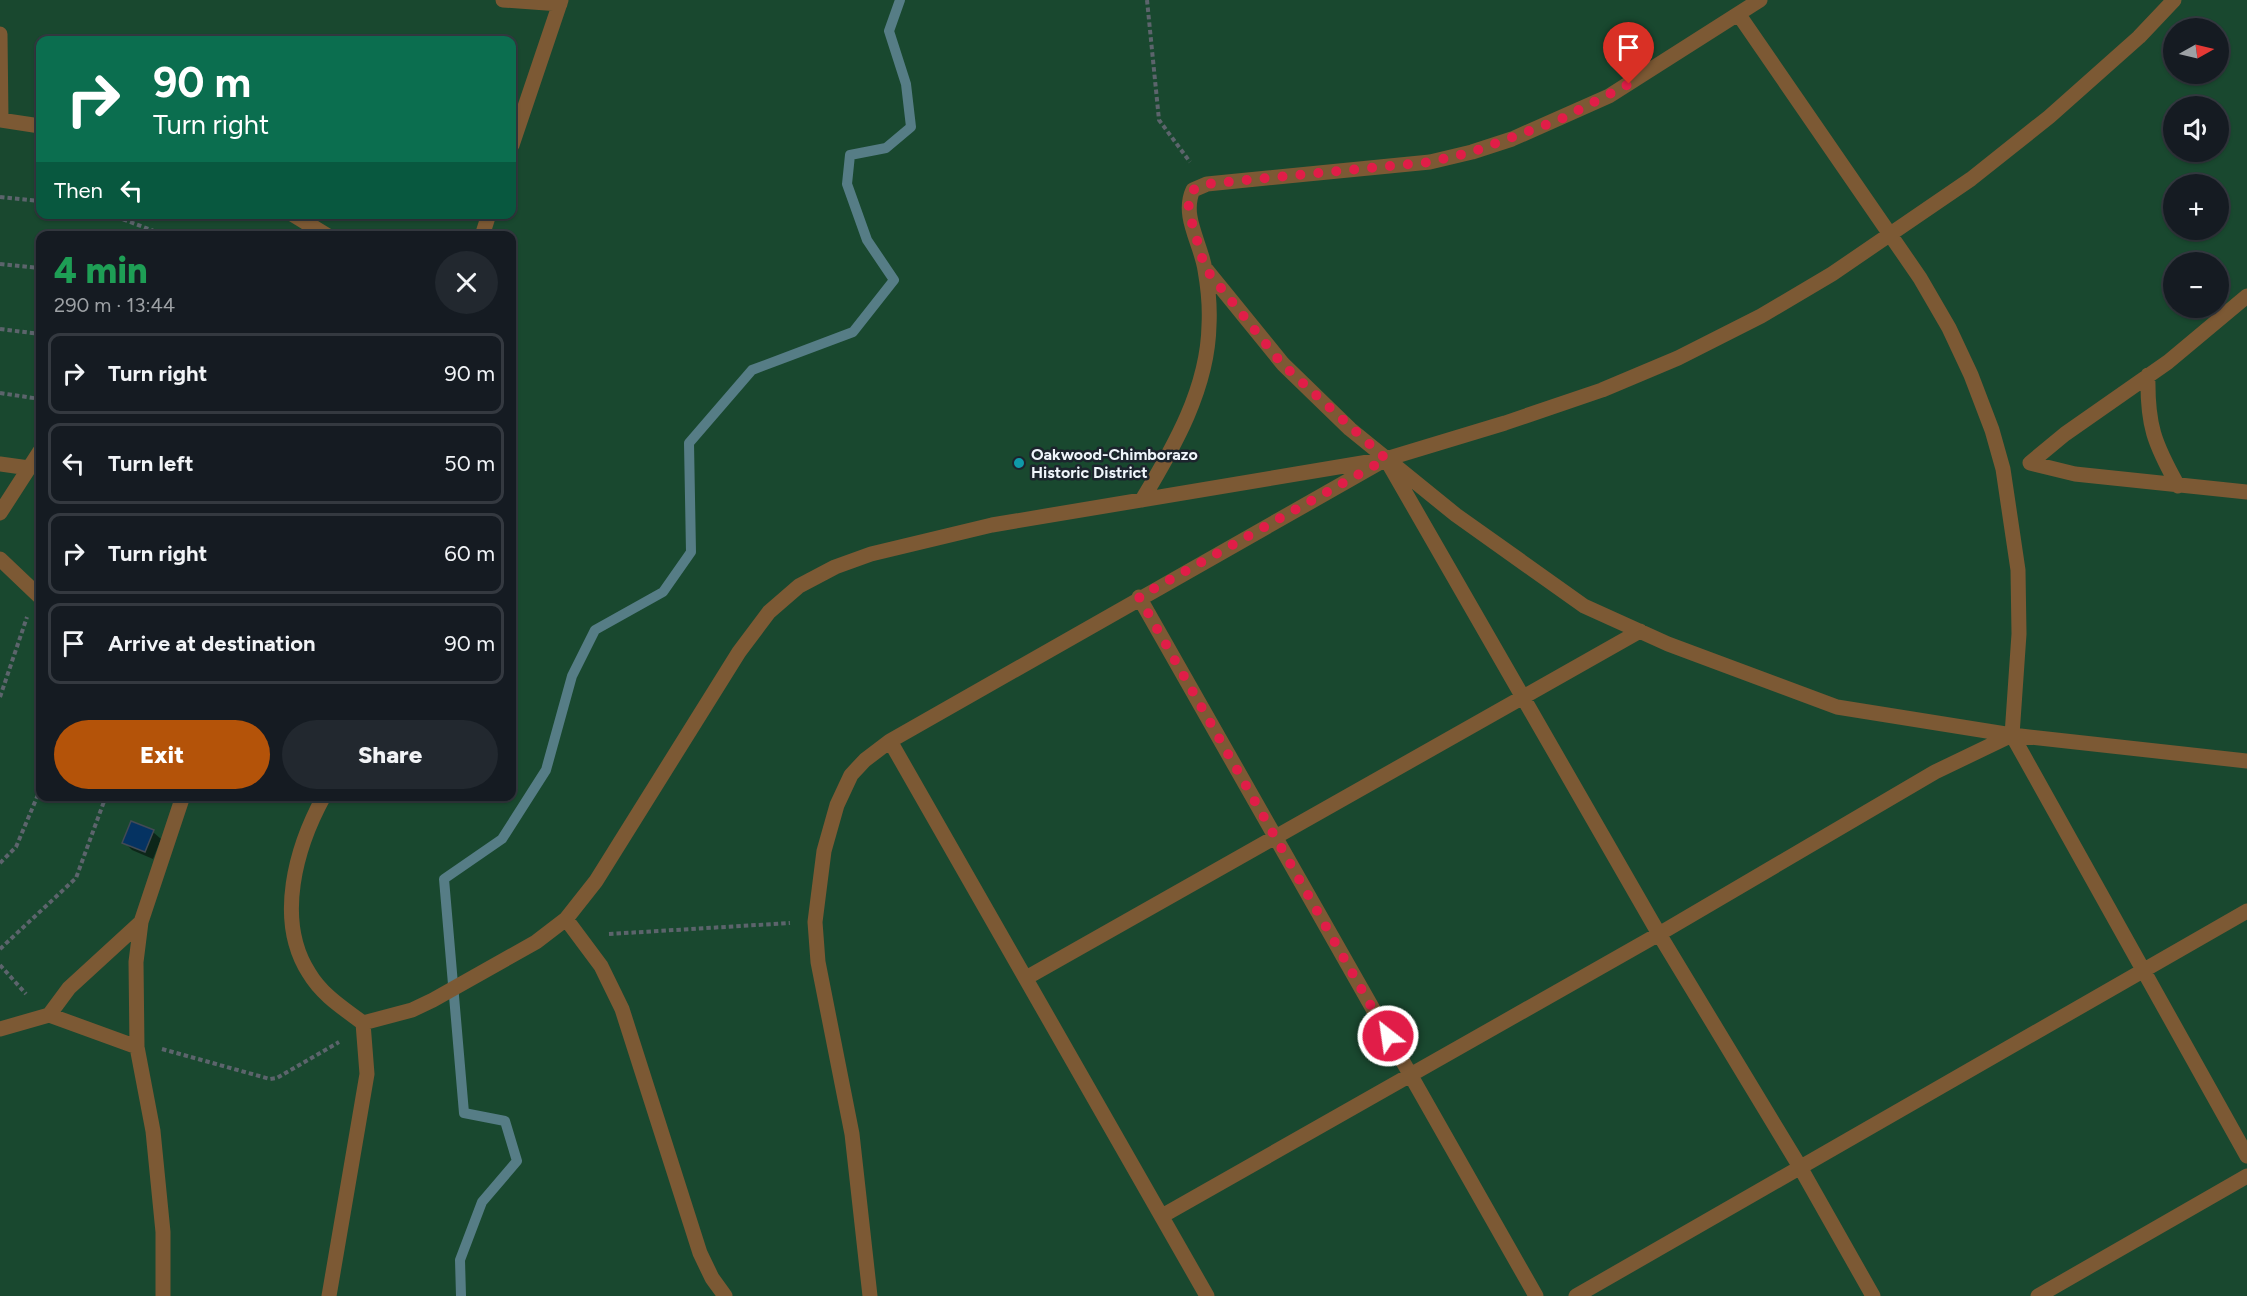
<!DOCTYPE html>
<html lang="en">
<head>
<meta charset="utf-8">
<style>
	:root { --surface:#151b22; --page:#22282f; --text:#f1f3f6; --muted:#9da1a5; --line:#343940; --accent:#b45309 }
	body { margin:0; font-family:Figtree,sans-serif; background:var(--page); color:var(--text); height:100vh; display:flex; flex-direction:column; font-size:22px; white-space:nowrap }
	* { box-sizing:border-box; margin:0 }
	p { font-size:20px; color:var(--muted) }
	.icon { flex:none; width:33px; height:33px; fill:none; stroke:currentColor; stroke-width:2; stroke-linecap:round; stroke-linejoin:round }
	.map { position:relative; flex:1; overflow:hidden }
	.sheet { position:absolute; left:36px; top:231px; width:480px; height:570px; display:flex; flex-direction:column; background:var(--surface); border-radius:12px; box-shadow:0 2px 4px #0004,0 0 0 2px var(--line) }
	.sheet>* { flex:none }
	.hud { position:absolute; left:36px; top:36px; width:480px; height:183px; border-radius:12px; box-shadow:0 2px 4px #0004,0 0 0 2px var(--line); background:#0b6e4f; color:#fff; overflow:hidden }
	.needle { width:39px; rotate:82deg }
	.buttons { position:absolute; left:2163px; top:18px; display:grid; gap:12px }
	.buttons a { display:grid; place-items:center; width:66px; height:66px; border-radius:50%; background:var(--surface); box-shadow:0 2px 4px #0004,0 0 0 2px var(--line); font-size:30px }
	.pin { position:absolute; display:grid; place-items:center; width:51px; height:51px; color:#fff; margin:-62px -26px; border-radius:50% 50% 50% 0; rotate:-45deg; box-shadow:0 0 6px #0007 }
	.pin .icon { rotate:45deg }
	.me { position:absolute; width:66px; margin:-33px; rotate:330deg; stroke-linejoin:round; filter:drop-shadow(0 0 4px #0008) }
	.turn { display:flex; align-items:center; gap:21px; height:126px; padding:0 18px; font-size:27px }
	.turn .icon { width:78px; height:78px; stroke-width:2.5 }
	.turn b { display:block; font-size:42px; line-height:51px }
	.then { display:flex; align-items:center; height:57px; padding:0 18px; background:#0003; gap:12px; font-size:22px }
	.round { display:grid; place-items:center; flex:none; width:63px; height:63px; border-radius:32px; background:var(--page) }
	.overview { display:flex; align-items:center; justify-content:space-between; height:102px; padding:0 18px }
	h1 { font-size:36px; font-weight:800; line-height:45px; color:#1e9e55 }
	.primary-button { display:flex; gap:12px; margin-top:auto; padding:12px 18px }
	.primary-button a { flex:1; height:69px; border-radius:36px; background:var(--accent); color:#fff; font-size:24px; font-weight:800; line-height:69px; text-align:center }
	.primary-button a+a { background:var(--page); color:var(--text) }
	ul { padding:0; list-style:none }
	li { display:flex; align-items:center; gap:18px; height:81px; margin:0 12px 9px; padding:0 6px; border:3px solid var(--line); border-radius:12px }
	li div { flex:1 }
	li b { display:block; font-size:22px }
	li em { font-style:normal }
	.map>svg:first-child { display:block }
</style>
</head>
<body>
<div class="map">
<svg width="2247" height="1296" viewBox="0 0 2247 1296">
	<rect width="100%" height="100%" fill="#1c242d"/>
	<path fill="#19482f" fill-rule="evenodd" d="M0 0H2247V1296H0ZM2174 28H2218V74H2174ZM40 40H512V214H40ZM2174 106H2218V152H2174ZM2174 184H2218V230H2174ZM40 236H512V796H40ZM2174 262H2218V308H2174Z"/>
	<path fill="#0007" d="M132 823 153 832 161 839 153 859 132 850 124 842Z"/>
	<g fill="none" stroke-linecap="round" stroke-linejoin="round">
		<path stroke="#567d86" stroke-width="10" d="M461 1296 460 1260 482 1202 517 1161 505 1121 464 1113 444 879 502 839 546 770 572 676 595 630 663 592 691 552 689 443 752 370 853 332 894 280 867 240 847 184 850 155 886 148 911 127 906 84 889 31 900 0"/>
	</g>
	<path fill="#053362" stroke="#424a55" stroke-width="1.5" d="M131 821 154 830 145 852 122 843Z"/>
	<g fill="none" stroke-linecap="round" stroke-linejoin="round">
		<path stroke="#5c646c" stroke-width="4" stroke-dasharray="4.5 3" stroke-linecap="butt" d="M1147 0 1159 120 1190 162
			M0 197 40 201
			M109 214 167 236
			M0 264 40 268
			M0 329 40 334
			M0 393 40 399
			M0 697 27 617
			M0 863 16 847 40 790
			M609 934 790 923
			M0 949 76 878 106 796
			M0 965 26 994
			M162 1049 270 1079 277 1078 339 1042"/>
		<path stroke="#7c5934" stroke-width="15" d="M503 0 560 4
			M1739 15 1920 278 1949 328 1971 375 1992 430 2003 469 2018 570 2019 634 2012 735 2247 1156
			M0 34 1 120
			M0 120 40 126
			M512 145 561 0
			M292 214 328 236
			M482 236 489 214
			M1205 268 1283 364 1350 429 1456 515 1584 606 1668 644 1837 707 2012 735 2247 761
			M2247 296 2168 362 2065 434 2030 463 2075 474 2247 492
			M2148 375C2147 425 2154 443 2178 486
			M0 464 29 468
			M1142 500C1174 447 1208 388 1209 325 1210 307 1208 287 1205 270 1201 243 1181 216 1193 190L1207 184 1430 162 1472 152 1512 139 1609 96 1760 0
			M0 513 40 451
			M0 559 40 597
			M1139 597 1536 1296
			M890 741 1207 1296
			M324 796C296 847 275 920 309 973 322 995 343 1008 363 1023L412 1010 433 1000 536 942 566 919 596 881 739 652 769 612 799 586 835 567 871 554 992 525 1386 459 1505 423 1602 390 1678 358 1761 316 1832 274 1971 179 2049 117 2139 37 2174 0
			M566 919 601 966 622 1009 700 1253 712 1278 725 1296
			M141 922 136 962 137 1047 153 1131 163 1232V1296
			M1026 978 1640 631
			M49 1015 137 1047
			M0 1029 49 1015 69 988 141 922 183 796
			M1162 1216 1659 934 1935 772 2012 735
			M329 1296 367 1074 363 1023
			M870 1296 852 1134 818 962 815 922 824 851 837 805 851 775 865 760 890 741 1386 459 1659 934 1800 1167 1873 1296
			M1576 1296 2247 911
			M2038 1296 2247 1176"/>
	</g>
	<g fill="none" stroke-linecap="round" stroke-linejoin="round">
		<path stroke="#e11d48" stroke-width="10" stroke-dasharray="0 18" d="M1388 1036 1139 597 1386 459 1282 364 1205 268 1190 216 1188 201 1193 190 1207 184 1430 162 1472 152 1559 120 1629 84"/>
	</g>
	<circle fill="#0f9aa8" stroke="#1c242d" stroke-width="2" cx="1019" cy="463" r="6"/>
	<g text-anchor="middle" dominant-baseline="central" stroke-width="5" stroke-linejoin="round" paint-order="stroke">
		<g font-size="16" font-weight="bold" fill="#eff5fb" stroke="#1c242d" text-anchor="start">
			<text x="1031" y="454">Oakwood-Chimborazo<tspan x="1031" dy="18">Historic District</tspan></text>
		</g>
	</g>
</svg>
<div class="buttons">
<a><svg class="needle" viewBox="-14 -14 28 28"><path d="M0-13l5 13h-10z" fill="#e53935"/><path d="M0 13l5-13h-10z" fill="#9da1a5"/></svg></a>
<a><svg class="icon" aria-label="sound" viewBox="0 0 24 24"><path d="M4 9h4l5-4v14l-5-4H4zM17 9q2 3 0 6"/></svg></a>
<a>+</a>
<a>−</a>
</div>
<div class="pin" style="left:1629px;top:84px;background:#d93025"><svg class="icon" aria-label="arrive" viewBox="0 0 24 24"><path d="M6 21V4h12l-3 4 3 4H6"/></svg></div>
<svg class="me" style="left:1388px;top:1036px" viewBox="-20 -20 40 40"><circle r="17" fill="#e11d48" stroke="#fff" stroke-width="3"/><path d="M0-11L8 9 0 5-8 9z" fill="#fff"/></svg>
<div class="hud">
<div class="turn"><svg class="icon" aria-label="right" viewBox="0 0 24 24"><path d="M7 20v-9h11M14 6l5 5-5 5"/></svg><div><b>90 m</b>Turn right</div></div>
<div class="then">Then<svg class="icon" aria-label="left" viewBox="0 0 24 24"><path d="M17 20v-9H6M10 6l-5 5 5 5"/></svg></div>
</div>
<section class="sheet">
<div class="overview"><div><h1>4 min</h1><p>290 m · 13:44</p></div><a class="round"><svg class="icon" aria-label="close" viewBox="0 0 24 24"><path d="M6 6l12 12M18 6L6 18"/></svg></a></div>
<ul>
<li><svg class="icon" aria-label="right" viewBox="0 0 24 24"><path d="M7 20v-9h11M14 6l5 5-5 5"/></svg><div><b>Turn right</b></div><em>90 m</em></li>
<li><svg class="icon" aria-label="left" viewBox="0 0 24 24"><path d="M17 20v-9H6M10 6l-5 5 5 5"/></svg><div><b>Turn left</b></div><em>50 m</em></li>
<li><svg class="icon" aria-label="right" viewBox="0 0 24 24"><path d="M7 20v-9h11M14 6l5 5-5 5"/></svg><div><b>Turn right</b></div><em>60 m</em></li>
<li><svg class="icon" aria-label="arrive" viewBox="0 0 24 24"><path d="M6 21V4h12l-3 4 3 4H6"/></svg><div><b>Arrive at destination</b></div><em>90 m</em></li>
</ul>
<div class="primary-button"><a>Exit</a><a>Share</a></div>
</section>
</div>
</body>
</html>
